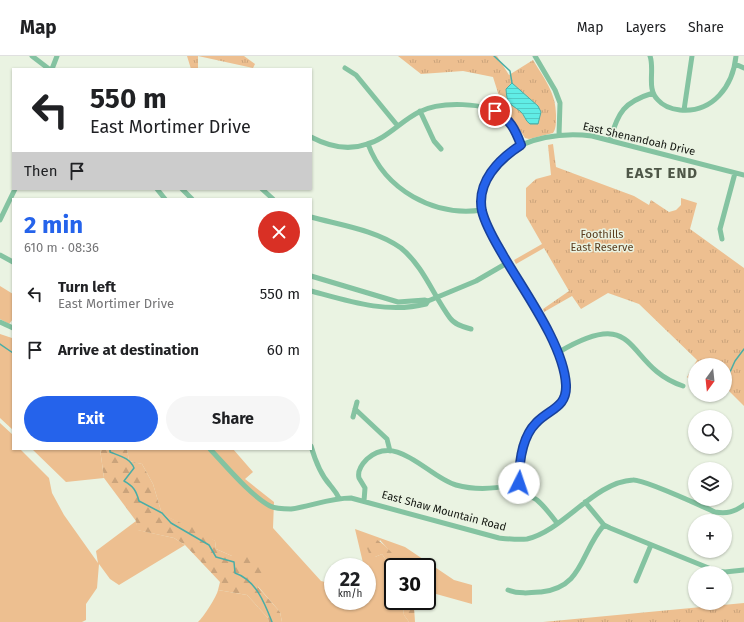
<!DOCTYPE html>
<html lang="en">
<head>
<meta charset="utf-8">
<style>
	:root { --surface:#fff; --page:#f6f6f6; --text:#202124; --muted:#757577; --line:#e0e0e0; --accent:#2563eb }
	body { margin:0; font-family:"Fira Sans",sans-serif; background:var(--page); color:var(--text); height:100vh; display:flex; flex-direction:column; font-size:15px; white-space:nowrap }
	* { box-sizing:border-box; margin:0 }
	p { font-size:13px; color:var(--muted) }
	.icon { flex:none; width:22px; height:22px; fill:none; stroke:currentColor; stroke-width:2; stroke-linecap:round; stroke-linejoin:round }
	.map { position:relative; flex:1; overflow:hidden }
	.sheet { position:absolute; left:12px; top:142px; width:300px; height:252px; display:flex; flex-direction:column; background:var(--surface); border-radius:0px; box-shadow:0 1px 3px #0004 }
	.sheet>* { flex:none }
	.top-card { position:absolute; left:12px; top:12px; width:300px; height:122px; border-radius:0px; box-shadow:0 1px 3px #0004; background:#fff; color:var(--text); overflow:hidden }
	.needle { width:26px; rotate:195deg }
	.tools { position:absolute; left:688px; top:302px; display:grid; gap:8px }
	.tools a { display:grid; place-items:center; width:44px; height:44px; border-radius:50%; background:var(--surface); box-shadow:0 1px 3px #0004; font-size:20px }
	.speed { position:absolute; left:324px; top:502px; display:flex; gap:8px; font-size:20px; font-weight:700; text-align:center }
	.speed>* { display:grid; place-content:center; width:52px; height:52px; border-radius:50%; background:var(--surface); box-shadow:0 1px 3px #0004; line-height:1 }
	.speed small { font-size:10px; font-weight:400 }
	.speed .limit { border:2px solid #111; border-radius:6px; background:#fff; color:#111 }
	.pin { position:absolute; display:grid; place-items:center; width:34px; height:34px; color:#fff; margin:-17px; border:2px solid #fff; border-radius:50%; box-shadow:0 1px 4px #0007 }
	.me { position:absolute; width:44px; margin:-22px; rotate:4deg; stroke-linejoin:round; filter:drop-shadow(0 0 3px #0008) }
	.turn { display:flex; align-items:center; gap:14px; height:84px; padding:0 12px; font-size:18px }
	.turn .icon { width:52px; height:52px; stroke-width:2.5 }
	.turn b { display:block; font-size:28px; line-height:34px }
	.then { display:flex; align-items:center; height:38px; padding:0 12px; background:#0003; gap:8px; font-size:15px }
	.round { display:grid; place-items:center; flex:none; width:42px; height:42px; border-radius:21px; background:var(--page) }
	.summary { display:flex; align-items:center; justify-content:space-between; height:68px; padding:0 12px }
	h1 { font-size:24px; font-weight:700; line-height:30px; color:var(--accent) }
	.primary-button { display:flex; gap:8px; margin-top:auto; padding:8px 12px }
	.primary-button a { flex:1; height:46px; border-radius:24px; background:var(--accent); color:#fff; font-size:16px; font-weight:700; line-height:46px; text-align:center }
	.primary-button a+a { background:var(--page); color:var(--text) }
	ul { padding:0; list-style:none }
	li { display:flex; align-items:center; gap:12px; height:56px; padding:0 12px }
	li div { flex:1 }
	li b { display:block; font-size:15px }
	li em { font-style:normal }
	header { display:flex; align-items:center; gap:24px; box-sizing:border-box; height:56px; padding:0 20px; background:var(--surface); border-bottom:1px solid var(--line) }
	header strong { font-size:19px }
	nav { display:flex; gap:22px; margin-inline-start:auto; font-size:14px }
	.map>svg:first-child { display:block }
</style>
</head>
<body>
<header>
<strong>Map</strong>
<nav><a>Map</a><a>Layers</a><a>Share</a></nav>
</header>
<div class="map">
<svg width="744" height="566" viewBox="0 0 744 566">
	<defs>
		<pattern id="forest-firs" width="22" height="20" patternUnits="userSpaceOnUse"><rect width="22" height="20" fill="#edbf90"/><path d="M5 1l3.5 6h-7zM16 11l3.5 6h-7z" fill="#caa37b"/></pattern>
		<pattern id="park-tufts" width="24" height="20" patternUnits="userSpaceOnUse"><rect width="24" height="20" fill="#edbf90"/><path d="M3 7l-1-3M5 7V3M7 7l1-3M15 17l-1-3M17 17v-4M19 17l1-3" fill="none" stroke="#caa37b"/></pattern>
		<pattern id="water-rules" width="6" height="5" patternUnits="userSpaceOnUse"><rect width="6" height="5" fill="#60ede6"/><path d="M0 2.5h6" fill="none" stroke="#52cac4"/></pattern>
	</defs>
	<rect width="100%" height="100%" fill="#eaf3e2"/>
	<path fill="#edbf90" d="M0 230 13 238V263L9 268 0 263Z
		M0 278 12 282 13 280V374L0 362Z
		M0 367 13 379V393H20L49 422 52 437 64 459 98 507 96 495 136 465 138 474 174 482 185 489 119 529 110 523 99 508 97 532 86 548V564L82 566H0Z
		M32 393H100L104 422 66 426Z
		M127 393H233L253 416 245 423 274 446 273 472 321 525 333 528V545H367V537H370L367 525V511H364L355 473 405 491 454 524 472 529V548L429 536 427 538V511H399L388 493 380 484 375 501 382 498 393 515V545H402L404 559 409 566H282L280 556 232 500 216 493 215 485 162 458 153 428 142 408 129 405Z
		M218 534 247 539 268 562 269 566H198C203 562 217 540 218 534Z"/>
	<path fill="url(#forest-firs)" d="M100 393H127L129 405 142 408 153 428 162 458 185 469 192 467 215 485 216 493 232 500 247 497 263 513 258 531 280 556 282 566H269L268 562 247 539 218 534 220 526 185 489 174 482 137 474 136 465 104 422Z
		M361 476C378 483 393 492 399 511H393V515L382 498 375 501 370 500Z
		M402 545H410L414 551 415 566H409L404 559Z"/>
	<path fill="url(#park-tufts)" d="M187 0H244L255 8 253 12 198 0V13H191Z
		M398 0H497L509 19 533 4C545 24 557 38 556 62 556 67 556 73 553 77L529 83 525 82 512 62 495 51 499 40 493 21 463 15 421 18Z
		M553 88 556 111 634 140 649 149 651 144 669 156 676 154 681 149V142L697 147 690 173 744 212V350L725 331V309H695V319L689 323 687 321 697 304 639 248 608 237 581 253 572 240 544 256 543 253 569 235 544 192 516 208 514 204 542 188 526 160V132L536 123 551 119 548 89Z
		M744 547V566H543Z"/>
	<path fill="url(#water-rules)" stroke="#49ada6" d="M512 27 538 50 541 56 538 68H530C525 65 525 59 520 55 509 47 507 48 506 33Z"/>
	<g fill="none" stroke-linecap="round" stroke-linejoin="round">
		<path stroke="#49ada6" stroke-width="1.5" d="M494 0 510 15 512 27
			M0 288 13 297
			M725 327 735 305 744 293
			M110 393V396C120 400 130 402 134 412L124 425C133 430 136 434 139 445L162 457 171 467 209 489 216 501 234 506 235 517C256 524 265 548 272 566"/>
		<path stroke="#84c3a1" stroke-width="5" d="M32 0 49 13
			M535 0 555 34 560 47 559 79
			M650 0C655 14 646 33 658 44 663 50 672 53 680 54 713 57 733 30 736 0
			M735 8 744 12
			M345 12 356 19 397 69
			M52 13 57 0
			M684 54 692 0
			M420 55 434 85 441 93
			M311 81C328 90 348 95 367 88 386 83 401 65 419 56 440 45 486 46 505 60 514 66 518 79 521 89
			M610 84C618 56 624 46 653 37
			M368 88C385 134 434 161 482 154
			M157 133 165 143
			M182 133 192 143
			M262 133 273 143
			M311 161C340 169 376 174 401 192 424 211 433 239 450 262 455 269 464 271 471 273
			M0 164 15 133
			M722 183 720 173 735 117
			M0 199 13 206
			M311 220 398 246 425 244 428 245
			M311 235C348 245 387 258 426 248L428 245 476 225 507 207
			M0 266 13 272
			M559 296C642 247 623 310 683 330
			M355 353 387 383 390 395
			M353 361 357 346
			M311 390C315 404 320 418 330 429 334 434 336 436 339 442
			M210 393C226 410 250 439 270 450 276 453 284 453 291 453 311 450 331 442 351 442L499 482C509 483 518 484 527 483 563 475 594 426 633 424 644 423 701 450 715 456 727 458 734 456 744 449
			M364 445 365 432 359 422C357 414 362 408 367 403 397 376 428 421 456 429 478 435 498 433 519 427
			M585 446 604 469 610 472 716 515 725 516 744 514
			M557 467C551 459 544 450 537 444 533 441 527 440 524 436 513 421 523 378 537 366 546 359 556 355 563 345 568 336 566 322 564 312 560 293 548 275 538 258 526 238 514 218 503 198 495 185 485 171 482 155 478 136 489 113 503 101 526 81 563 76 592 80L744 119
			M636 525 651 489
			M508 534C519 538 529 537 541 536 584 531 580 496 604 469"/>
	</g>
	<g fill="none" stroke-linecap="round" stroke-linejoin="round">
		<g stroke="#184099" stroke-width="10">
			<path id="route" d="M495 55C510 63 515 73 521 89 499 103 476 126 482 155 486 171 495 185 503 199 523 234 564 289 566 329 567 352 549 353 536 367 522 381 519 408 519 427"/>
		</g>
		<use href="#route" stroke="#2563eb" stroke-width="7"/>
	</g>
	<g text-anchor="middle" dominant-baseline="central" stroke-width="3" stroke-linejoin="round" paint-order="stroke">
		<g font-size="11" fill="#141711" stroke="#eaf3e2">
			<text transform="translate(639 83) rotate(13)">East Shenandoah Drive</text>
			<text transform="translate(444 455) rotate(15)">East Shaw Mountain Road</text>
		</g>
		<g font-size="11" fill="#5a3d1e" stroke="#eaf3e2">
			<text x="602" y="178">Foothills<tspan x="602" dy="13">East Reserve</tspan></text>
		</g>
		<g font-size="15" font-weight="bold" letter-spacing="1" fill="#4e5647" stroke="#eaf3e2">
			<text x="662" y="117">EAST END</text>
		</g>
	</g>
</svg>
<div class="tools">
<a><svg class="needle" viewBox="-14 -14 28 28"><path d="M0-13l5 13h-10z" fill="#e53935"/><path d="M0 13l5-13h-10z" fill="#757577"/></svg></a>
<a><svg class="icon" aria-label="search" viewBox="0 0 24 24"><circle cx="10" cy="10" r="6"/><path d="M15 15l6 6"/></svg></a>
<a><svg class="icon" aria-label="layers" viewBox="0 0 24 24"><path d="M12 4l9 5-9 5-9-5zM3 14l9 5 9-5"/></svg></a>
<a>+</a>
<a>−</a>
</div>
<div class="speed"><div>22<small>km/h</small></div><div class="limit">30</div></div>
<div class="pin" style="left:495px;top:55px;background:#d93025"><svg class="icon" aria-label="arrive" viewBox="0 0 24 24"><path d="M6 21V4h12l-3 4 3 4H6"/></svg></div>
<svg class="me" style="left:519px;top:427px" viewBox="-20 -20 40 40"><circle r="19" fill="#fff"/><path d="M0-13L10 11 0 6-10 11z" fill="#2563eb"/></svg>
<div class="top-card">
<div class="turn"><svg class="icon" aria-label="left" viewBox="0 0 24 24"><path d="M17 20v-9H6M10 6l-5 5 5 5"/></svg><div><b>550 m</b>East Mortimer Drive</div></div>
<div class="then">Then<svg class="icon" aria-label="arrive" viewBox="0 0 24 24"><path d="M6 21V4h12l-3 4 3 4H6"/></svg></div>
</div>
<section class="sheet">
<div class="summary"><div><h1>2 min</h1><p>610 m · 08:36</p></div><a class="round" style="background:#d93025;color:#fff"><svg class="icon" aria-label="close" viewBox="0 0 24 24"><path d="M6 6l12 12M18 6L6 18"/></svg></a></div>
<ul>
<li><svg class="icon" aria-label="left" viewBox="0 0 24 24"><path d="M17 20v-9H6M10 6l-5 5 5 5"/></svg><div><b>Turn left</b><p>East Mortimer Drive</p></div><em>550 m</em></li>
<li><svg class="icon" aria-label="arrive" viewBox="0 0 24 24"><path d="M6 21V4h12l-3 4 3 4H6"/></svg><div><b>Arrive at destination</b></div><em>60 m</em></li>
</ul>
<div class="primary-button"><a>Exit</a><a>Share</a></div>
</section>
</div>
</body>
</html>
